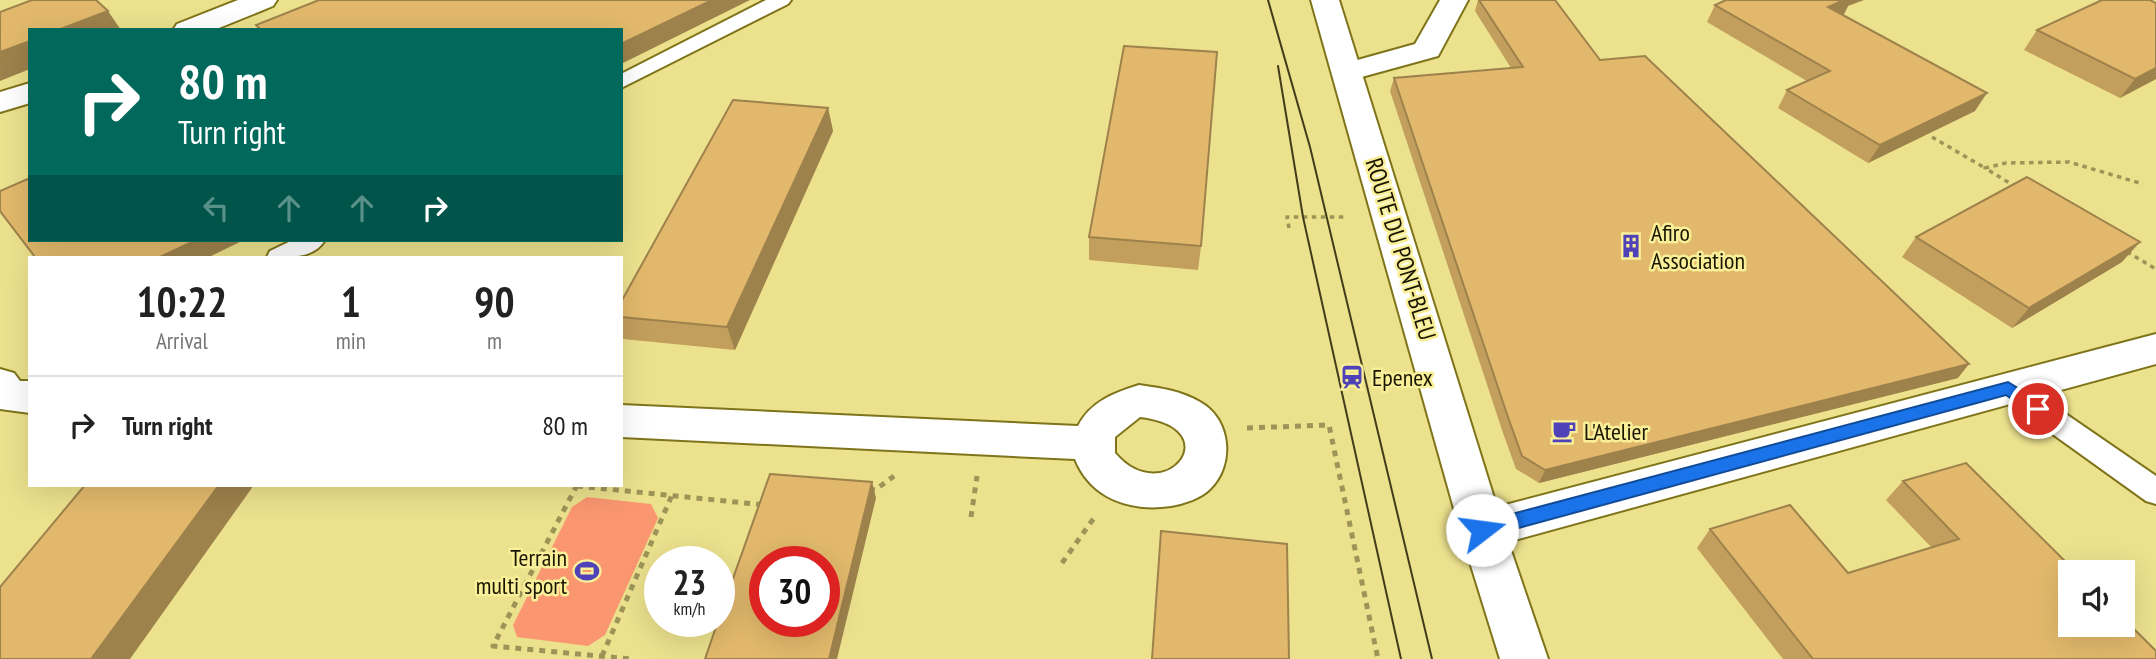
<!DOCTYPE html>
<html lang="en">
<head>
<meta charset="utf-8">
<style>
	:root { --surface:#fff; --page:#f2f2f2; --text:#222; --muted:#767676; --line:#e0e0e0 }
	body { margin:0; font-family:"PT Sans Narrow",sans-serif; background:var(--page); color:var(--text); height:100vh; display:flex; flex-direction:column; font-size:26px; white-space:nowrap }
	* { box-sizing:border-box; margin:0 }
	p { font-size:23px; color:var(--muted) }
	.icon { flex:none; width:38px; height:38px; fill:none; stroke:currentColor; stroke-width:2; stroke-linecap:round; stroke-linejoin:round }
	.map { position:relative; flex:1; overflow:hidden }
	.side { position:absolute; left:28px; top:256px; width:595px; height:231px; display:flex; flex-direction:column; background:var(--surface); border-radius:0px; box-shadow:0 7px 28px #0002 }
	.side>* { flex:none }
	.banner { position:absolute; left:28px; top:28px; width:595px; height:214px; border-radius:0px; box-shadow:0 7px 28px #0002; background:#00695c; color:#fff; overflow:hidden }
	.buttons { position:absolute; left:2058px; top:560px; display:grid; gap:14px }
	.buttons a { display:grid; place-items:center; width:77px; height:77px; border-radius:0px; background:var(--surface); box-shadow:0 7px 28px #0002; font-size:35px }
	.speed { position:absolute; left:644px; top:546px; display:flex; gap:14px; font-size:35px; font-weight:700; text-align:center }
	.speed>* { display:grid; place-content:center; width:91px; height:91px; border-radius:50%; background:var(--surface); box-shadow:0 7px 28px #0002; line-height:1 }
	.speed small { font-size:18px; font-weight:400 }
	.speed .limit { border:10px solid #d22; background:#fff; color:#111 }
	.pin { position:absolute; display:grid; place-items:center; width:60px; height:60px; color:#fff; margin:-30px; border:4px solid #fff; border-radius:50%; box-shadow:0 2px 7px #0007 }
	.me { position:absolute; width:77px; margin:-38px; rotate:75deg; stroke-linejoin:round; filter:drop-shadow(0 0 5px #0008) }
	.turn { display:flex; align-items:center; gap:24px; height:147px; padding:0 35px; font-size:32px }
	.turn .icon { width:91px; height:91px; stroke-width:2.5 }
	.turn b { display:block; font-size:49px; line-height:60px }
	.lanes { display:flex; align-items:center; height:66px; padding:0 35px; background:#0003; justify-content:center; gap:35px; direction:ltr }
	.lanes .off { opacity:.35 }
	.eta { display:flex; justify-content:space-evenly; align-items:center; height:119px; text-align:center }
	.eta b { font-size:42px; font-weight:800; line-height:49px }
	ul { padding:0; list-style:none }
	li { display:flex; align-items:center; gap:21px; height:98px; padding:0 35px; border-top:2px solid var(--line) }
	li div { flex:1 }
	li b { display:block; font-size:26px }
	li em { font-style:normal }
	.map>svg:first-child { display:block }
</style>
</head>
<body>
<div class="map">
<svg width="2156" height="659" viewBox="0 0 2156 659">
	<rect width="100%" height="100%" fill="#ece18d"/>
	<path fill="#fa9770" d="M587 497 651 504 658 518 605 635 588 646 517 637 513 625 572 507Z"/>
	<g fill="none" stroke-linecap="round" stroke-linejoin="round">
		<g stroke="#7f741a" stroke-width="4">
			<path id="lane" d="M766 0H791L788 4 621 88V74Z
				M293 240H325C313 260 287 257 267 257L270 251Z
				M2008 377 2018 381 2156 476V504L2146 501 1998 395 1994 388 1998 381Z"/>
		</g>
		<g stroke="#7f741a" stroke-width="4">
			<path id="street" d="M1440 0H1468L1438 56 1347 81 1336 78 1332 72 1336 66 1415 44Z
				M2156 334V364L1482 549 1466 543 1460 530 1466 517 1482 511Z
				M0 369 14 373 20 381H30V413L0 409Z
				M1139 385C1161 388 1181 391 1200 402 1231 419 1235 465 1210 489 1201 498 1184 504 1171 506 1131 512 1091 499 1075 459L621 437V405L1078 426C1091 401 1114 393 1139 385ZM1140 417C1232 428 1164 511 1115 453V437Z"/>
		</g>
		<g stroke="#7f741a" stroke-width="4">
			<path id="secondary" d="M238 0H277L273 6 214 30H173L177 24Z
				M1311 0H1339L1504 530 1548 659H1500L1460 530Z
				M30 83V103L0 112V92Z"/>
		</g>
		<path stroke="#9d9558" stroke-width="3.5" stroke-dasharray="4.5 4.5" stroke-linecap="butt" d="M1932 137 1985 168
			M2016 187 1985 168 2006 163 2069 162 2143 184
			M1289 228 1287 217H1347
			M2127 252 2156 269"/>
		<path stroke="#9d9558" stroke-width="5" stroke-dasharray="6 6" stroke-linecap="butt" d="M1247 428 1329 425 1378 659
			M577 485 493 646 631 659
			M577 486 765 505
			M869 489 875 490 894 476
			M971 517 977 476
			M1062 563 1096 515
			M602 656 672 495"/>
		<use href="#lane" fill="#fff" fill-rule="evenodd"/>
		<use href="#street" fill="#fff" fill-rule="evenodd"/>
		<use href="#secondary" fill="#fff" fill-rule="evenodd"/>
		<path stroke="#423c1b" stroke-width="2" d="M1268 0 1310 147 1432 659
			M1278 66 1303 217 1401 659"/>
	</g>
	<path fill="#c29f5d" d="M1478 0H1555L1600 60 1958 378 1539 483 1516 469 1503 433 1390 91 1394 78 1511 68 1475 11Z
		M2156 3V79L2120 98 2024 50 2037 30Z
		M1715 5 1848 6 1844 14 1842 15 1975 111 1868 163 1778 108 1787 90 1807 81 1707 22Z
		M828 108 833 131 735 350 623 339 621 334V302Z
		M1089 237 1201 246 1198 270 1089 260Z
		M1916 237 2122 262 2012 328 1902 257Z
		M1903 481 2156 659H1783L1697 548 1710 529 1848 573 1931 547 1886 500Z"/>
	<path fill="#9e824c" d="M712 0H750L621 64V44Z
		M1843 0H1864L1848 6 1844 14 1818 24 1828 7Z
		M108 11 121 30H58Z
		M30 41V69L0 81V52Z
		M2156 68V79L2120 98 2135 79Z
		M1987 93 1975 111 1868 163 1880 145Z
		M828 108 833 131 735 350 727 327Z
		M196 240H244L209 257H160Z
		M2140 242 2122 262 2012 328 2029 308Z
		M1969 364 1958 378 1539 483 1545 470Z
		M872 482 876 498 837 659H829Z
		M219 485H254L130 659H91Z"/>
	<path fill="#e2b96c" stroke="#9e824c" stroke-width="2" fill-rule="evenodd" d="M32 0H96L108 11 58 30H30V41L0 52V12Z
		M319 0H712L621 44V30H261L256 25Z
		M1479 0H1555L1600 60 1645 56 1969 364 1545 470 1522 456 1509 420 1394 78 1523 67Z
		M1726 0H1844L1828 7 1987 93 1880 145 1787 90 1830 71 1715 5Z
		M2102 0H2150L2156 3V68L2135 79 2037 30Z
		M1124 46 1217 52 1201 246 1089 237Z
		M733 100 828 108 727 327 621 317V302Z
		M2027 177 2140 242 2029 308 1916 237Z
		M30 178V240H196L160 257H35L0 211V191Z
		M1966 463 2076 572H2070V625H2123V618L2156 651V659H1813L1710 529 1790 505 1848 573 1959 539 1903 481Z
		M770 474 872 482 829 659H705L718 621H719V618ZM765 562H824V621H765Z
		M85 485H219L91 659H0V587Z
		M1161 531 1287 544 1289 659H1152Z"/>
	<path fill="#1a73e8" stroke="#114b97" stroke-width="2" d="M2008 382 2044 404 2046 409 2044 413H2032L2006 395 1482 538 1476 535 1473 530 1476 524 1482 522Z"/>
	<defs>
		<g id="building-bare" transform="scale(1.89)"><path d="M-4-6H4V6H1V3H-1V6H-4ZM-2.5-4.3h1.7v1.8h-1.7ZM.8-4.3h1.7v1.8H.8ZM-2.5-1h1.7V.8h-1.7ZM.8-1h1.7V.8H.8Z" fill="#4f41b8" stroke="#f9ef99" stroke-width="2.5" paint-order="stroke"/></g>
		<g id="station-bare" transform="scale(1.89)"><path d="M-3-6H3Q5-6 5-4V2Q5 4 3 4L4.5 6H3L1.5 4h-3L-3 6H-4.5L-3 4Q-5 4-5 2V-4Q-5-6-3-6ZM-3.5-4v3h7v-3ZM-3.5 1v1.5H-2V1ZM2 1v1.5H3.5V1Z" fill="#4f41b8" stroke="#f9ef99" stroke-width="2.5" paint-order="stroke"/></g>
		<g id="cafe-bare" transform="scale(1.89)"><path d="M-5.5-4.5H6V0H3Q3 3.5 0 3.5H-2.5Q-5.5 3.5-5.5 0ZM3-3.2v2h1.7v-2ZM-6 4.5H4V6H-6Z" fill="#4f41b8" stroke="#f9ef99" stroke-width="2.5" paint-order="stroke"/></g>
		<g id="stadium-bare" transform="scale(1.89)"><path d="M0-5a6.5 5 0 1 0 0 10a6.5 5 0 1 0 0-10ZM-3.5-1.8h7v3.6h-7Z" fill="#4f41b8" stroke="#f9ef99" stroke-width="2.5" paint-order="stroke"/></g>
	</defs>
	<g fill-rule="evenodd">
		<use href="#building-bare" x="1631" y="246"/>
		<use href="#station-bare" x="1352" y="377"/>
		<use href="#cafe-bare" x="1564" y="431"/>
		<use href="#stadium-bare" x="587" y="571"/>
	</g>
	<g text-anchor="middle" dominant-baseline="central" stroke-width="5" stroke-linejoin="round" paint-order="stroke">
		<g font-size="24" fill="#191500" stroke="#f9ef99" text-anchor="start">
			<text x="1651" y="232">Afiro<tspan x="1651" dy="28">Association</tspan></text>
			<text x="1372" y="377">Epenex</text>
			<text x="1584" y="431">L'Atelier</text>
			<text x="567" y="557" text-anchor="end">Terrain<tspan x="567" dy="28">multi sport</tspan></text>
		</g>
		<g font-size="24" fill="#191500" stroke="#f9ef99">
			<text transform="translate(1401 249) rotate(73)">ROUTE DU PONT-BLEU</text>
		</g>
	</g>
</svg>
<div class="buttons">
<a><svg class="icon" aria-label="sound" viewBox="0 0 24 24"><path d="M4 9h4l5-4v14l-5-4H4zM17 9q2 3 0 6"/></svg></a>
</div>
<div class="speed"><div>23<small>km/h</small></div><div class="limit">30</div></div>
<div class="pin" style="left:2038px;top:409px;background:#d93025"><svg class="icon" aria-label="arrive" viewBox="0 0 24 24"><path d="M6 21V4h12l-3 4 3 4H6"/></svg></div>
<svg class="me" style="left:1482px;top:530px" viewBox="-20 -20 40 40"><circle r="19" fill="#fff"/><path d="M0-13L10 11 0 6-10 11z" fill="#1a73e8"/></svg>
<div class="banner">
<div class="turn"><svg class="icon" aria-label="right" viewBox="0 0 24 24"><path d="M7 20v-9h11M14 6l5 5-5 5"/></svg><div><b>80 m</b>Turn right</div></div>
<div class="lanes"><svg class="icon off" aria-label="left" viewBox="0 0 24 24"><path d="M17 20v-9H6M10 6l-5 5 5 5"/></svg><svg class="icon off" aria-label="ahead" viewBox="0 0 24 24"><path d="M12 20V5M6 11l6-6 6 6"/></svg><svg class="icon off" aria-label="ahead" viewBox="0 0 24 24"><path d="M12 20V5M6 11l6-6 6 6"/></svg><svg class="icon" aria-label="right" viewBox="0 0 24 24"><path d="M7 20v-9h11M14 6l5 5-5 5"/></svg></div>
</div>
<section class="side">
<div class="eta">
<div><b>10:22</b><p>Arrival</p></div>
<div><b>1</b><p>min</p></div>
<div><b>90</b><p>m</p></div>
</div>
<ul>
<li><svg class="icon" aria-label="right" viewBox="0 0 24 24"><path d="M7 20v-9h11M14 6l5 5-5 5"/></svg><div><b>Turn right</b></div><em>80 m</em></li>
</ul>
</section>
</div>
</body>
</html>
